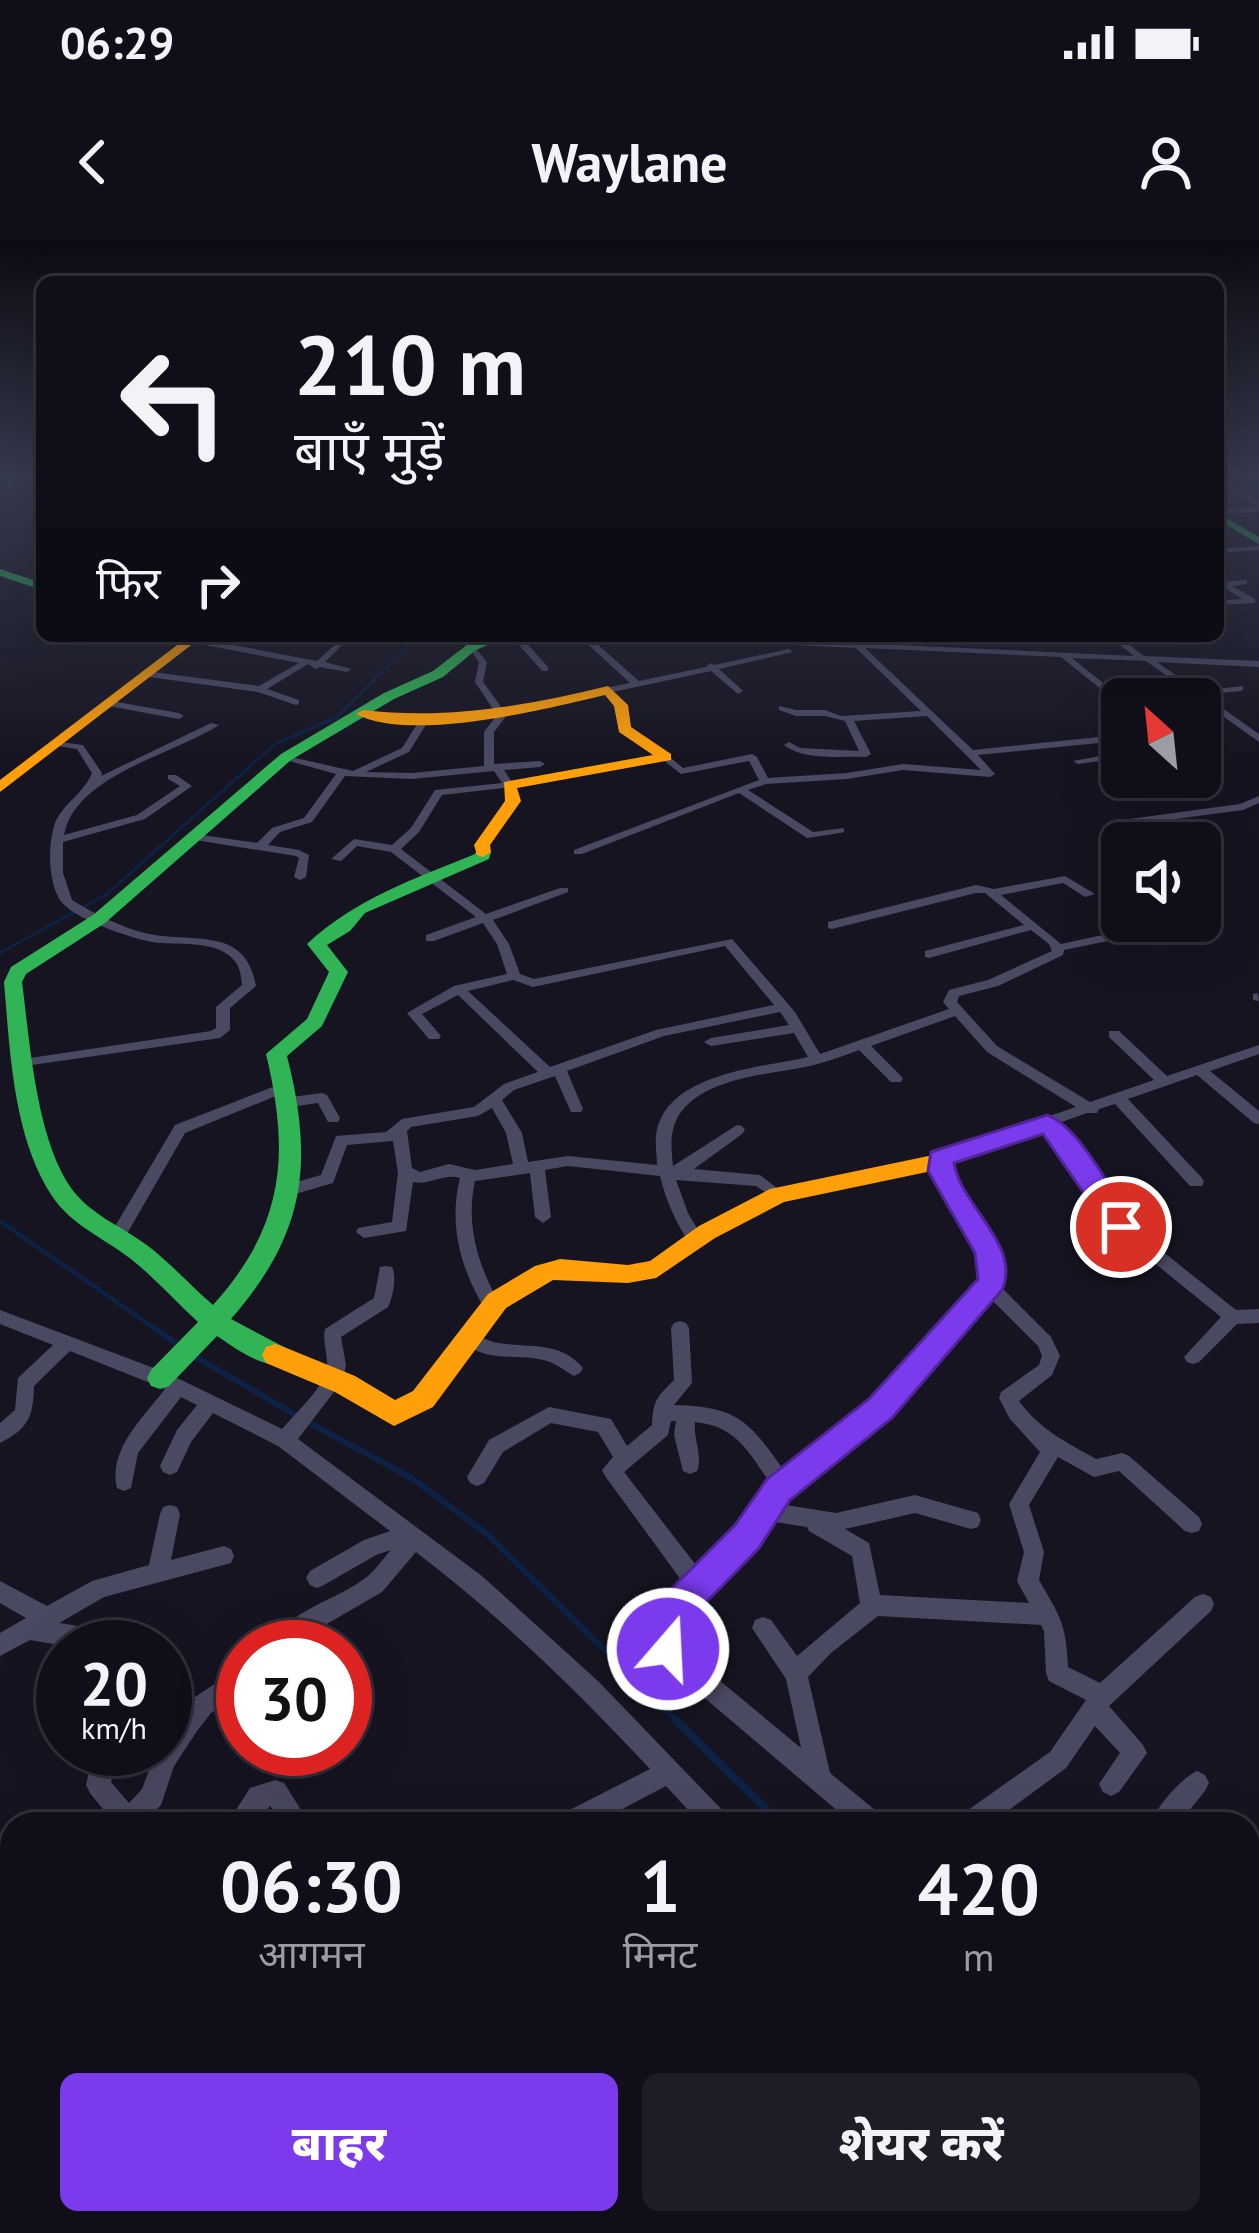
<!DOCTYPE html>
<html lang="hi">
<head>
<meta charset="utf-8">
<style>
	:root { --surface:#100f19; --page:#1e1d26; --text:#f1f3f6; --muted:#9c9ca2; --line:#302f38; --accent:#7c3aed }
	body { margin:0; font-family:"PT Sans","Noto Sans Devanagari",sans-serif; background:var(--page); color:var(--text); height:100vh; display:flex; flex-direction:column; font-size:45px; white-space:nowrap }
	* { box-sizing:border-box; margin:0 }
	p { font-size:39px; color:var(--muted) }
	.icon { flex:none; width:66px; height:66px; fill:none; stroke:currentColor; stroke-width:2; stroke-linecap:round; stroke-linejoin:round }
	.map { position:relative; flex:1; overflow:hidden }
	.details { position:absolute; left:0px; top:1572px; width:1260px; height:423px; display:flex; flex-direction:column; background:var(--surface); border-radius:36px 36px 0 0; box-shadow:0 12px 48px #0002,0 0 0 3px var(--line) }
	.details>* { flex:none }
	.top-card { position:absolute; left:36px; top:36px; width:1188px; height:366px; border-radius:18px; box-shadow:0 12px 48px #0002,0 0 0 3px var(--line); background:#100f19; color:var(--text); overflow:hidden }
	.needle { width:78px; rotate:333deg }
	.buttons { position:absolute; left:1101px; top:438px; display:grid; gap:24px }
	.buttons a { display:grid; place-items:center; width:120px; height:120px; border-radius:18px; background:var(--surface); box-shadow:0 12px 48px #0002,0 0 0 3px var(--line); font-size:60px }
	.speed { position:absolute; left:36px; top:1380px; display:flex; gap:24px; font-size:60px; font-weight:700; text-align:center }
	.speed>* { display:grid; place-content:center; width:156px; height:156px; border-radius:50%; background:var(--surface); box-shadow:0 12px 48px #0002,0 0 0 3px var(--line); line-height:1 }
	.speed small { font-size:30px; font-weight:400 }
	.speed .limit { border:18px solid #d22; background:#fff; color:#111 }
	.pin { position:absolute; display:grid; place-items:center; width:102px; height:102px; color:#fff; margin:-51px; border:6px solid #fff; border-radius:50%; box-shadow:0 3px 12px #0007 }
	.me { position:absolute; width:132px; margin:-66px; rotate:19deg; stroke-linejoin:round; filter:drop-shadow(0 0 9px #0008) }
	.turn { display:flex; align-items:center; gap:42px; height:252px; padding:0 60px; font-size:54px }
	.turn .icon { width:156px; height:156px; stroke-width:2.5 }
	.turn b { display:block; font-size:84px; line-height:102px }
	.then { display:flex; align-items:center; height:114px; padding:0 60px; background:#0003; gap:24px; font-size:45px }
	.eta { display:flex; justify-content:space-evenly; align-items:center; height:204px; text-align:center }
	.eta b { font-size:72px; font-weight:800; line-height:84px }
	.primary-button { display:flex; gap:24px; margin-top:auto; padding:24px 60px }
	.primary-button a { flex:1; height:138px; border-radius:18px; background:var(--accent); color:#fff; font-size:48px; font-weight:800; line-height:138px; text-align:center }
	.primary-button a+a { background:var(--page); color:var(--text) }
	.status { display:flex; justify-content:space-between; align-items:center; height:84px; padding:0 60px; background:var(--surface); direction:ltr }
	.status svg { height:33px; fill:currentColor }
	header { display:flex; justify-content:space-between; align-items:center; height:156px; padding:0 60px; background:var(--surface); font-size:54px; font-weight:800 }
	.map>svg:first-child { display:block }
</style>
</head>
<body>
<div class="status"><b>06:29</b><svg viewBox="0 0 49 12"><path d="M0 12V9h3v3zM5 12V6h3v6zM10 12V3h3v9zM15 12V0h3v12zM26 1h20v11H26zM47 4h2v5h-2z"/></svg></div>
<header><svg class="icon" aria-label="back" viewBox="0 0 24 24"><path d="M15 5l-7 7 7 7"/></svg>Waylane<svg class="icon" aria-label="person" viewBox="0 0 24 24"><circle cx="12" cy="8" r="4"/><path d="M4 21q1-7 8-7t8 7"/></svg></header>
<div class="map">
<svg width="1259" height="1993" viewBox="0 0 1259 1993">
	<rect width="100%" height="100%" fill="#161421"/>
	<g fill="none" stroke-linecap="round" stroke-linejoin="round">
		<path stroke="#0d2144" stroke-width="3" d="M0 713 107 654 275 504 337 477 418 396"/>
		<path stroke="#0d2144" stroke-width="4.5" d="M0 981 157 1090"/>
		<path stroke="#0d2144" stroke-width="6" d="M153 1087 178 1105
			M192 1115 296 1175
			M306 1181 413 1239 487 1294 679 1483"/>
		<path stroke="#0d2144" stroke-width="8" d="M676 1480 781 1584
			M1048 1983 1054 1993"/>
		<path fill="#4a4962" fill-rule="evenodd" d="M1227 241 1259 262V267L1221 242Z
			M1255 241H1259V244Z
			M1259 268V272L1218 274V270Z
			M42 288V292L36 291Z
			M1259 306V310L1218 313V309Z
			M1247 340V344L1232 346 1255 359V363L1218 365V361L1242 359 1222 346V342Z
			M511 396H520L548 427V431H542Z
			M579 396H588L639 441 706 427 710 423 714 425 789 409 793 412 719 429 741 449 743 451 738 454 711 431 608 453 605 452V448L630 443Z
			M644 396H703L1134 416 1109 396H1118L1144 416 1259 421V427L1157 422 1198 451 1243 446V450L1240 451 1204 455 1259 494V502L1146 421 1072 418 1123 459 1122 466 1061 417 865 408 973 510 1099 497 1104 500 1099 503 978 515 995 534 990 537 903 530 847 539 766 544 748 550 813 592 844 588V592L840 593 807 598 739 553 582 614H574V610L759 540 749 521 681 534 662 519 661 517 666 514 683 528 752 514 757 517 768 538 847 533 903 524 981 530 927 476 854 481 871 514 866 517C841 516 804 521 784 505L789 502 800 508 859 511 845 481 825 476H796L779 470V466L796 470H825L841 476 921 471 856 408 648 398Z
			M192 397 317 421 339 401 343 404 325 422 351 429 347 432 320 427 316 429 308 424 267 449 299 460V464L296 465 258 452 142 436V432L145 431 259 446 299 423 189 402Z
			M472 404 487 422 483 442 507 475 494 492V524L540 521 545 524 540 527 504 530 514 545 513 547 442 555 419 592 401 609 486 674 560 648H568V652L493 680 509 704 520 734 534 739 732 699 795 772 820 814 949 769 943 762 949 750 988 740 1052 711 1049 704 1031 690 929 718 925 717V711L1024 685 985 653H976L832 689 828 688V682L976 645 994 649 1065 636 1095 654 1085 657 1063 643 1001 655 1061 704 1153 684 1157 681H1171L1161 690 1064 710 1063 715 998 746 959 756 957 762 997 806 1090 862 1154 840 1109 797V791H1119L1167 836 1259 805V814L1210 831 1259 871V884L1254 883 1197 835 1128 859 1202 938 1204 942 1202 946H1190L1115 864 1099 869 1097 873H1087L1056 884 1075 905 1127 983 1236 1070 1259 1069V1083L1237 1084 1199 1122 1193 1124 1187 1122 1184 1117 1221 1077 1115 991 1065 913 1043 889 948 921V928L997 1012 999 1045 1051 1097 1060 1116 1052 1135 1019 1161C1039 1189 1066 1202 1096 1219L1122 1213 1129 1216 1199 1277 1202 1284 1199 1291 1192 1293 1185 1291 1119 1231 1094 1237 1058 1217 1029 1265 1044 1312 1039 1340C1060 1377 1066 1382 1068 1427L1100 1443 1195 1357 1203 1354 1211 1357 1214 1364 1211 1371 1109 1466 1143 1505 1147 1513 1119 1552 1111 1556 1103 1552 1099 1544 1120 1513 1095 1486 1066 1528 990 1584H958L961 1575 1050 1512 1086 1460 1049 1441 1046 1433 1044 1391 1041 1385 878 1376 831 1413 808 1437 830 1533 881 1575 884 1584H853L667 1426 653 1386 665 1362 684 1344 605 1236 602 1230 613 1217 598 1192 551 1183 503 1212 484 1243 477 1246 470 1243 467 1237 489 1200 549 1167 611 1179 627 1206 652 1185C653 1161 656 1158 674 1140L671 1088 674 1083 680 1081 686 1083 689 1088 692 1143 674 1165C738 1166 750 1182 785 1232L874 1162 983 1040 981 1012 932 928 936 914 1076 867 987 812 955 776 871 806 901 836 903 839 901 842H891L859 810C844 816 829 821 814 825 773 835 710 835 681 872 669 888 671 907 673 926L737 885 742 886 745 890 742 894 694 929 760 935 786 955 778 961 756 946 676 940 688 973 704 1000 702 1004H690C676 983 666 961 660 936L568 926 545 930 551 977 543 983 535 977 530 933 475 941C465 986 479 1028 501 1066L498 1071H486C461 1030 448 985 460 938 443 933 429 946 413 942L406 991 364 998 356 992 358 988 392 982 398 933 393 901 347 905 333 943 292 955 284 949 286 945 321 935 336 896 386 892 402 879 474 867 504 844 538 832 458 755 422 774 441 796 439 799H429L407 773 454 746 507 734 497 704 483 683 434 701H426V695L476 677 391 612 357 606 341 621 331 619 354 599 392 605 411 588 435 550 502 543 494 531 412 539 345 536 312 582 280 592 268 605 299 610 309 615 306 637 300 640 294 637 299 618 296 616 195 600 189 597 195 594 257 603 272 588 304 578 336 534 282 519V515L353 531 402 508 419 481 422 480 427 483 409 512 366 532 412 533 484 526V492L497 475 475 442 479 422 468 407ZM725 706 774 765 656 790 550 827 468 751 513 740 533 747ZM780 772 789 785 711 798 704 802 711 806 794 793 808 817C760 828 664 833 656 896 655 905 657 916 657 925L568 916 528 922 522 893 502 860 514 850 555 836 571 872H581L583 869 567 831 664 796ZM492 868 506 893 513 924 475 930 449 924 420 932 412 928 407 891 411 887 478 876ZM989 1057 1038 1106 1042 1116 1039 1125 1001 1152 999 1158 1010 1179 1040 1212 1009 1264 1024 1312 1017 1341 1029 1363 880 1355 869 1303 845 1289 915 1273 971 1289 978 1287 981 1280 978 1273 915 1255 836 1273 780 1264 786 1255 888 1174ZM671 1181H676L674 1195 683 1231 690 1234 697 1231C703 1217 693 1198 695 1182 737 1186 749 1213 771 1244L740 1290 699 1329 624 1232 668 1195ZM769 1281 807 1287 809 1291 852 1316 860 1363 797 1416 771 1380 763 1377 755 1380 752 1388 786 1439 801 1508 684 1411 675 1387 681 1376 754 1304Z
			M106 460 179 473 184 476 179 479 103 465 101 463Z
			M211 483 219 485C173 515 75 535 64 595L137 575 180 546 168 539V535H176L192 546 145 579 63 602V633L72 660C95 674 122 688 149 694 194 703 246 686 256 746L230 768V790L220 798 18 827 16 824 18 821 23 819 211 791 216 788V767L242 745C241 735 240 726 233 719 214 699 177 706 152 702 130 698 71 678 60 660 48 641 48 607 54 586 61 564 84 554 92 533L77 509 52 505V501L83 505 102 533 101 536Z
			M1122 512V518L1078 524 1073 521Z
			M1259 556V563L1243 570 1130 585 1148 603H1136L1117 583 1122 580 1240 564Z
			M1212 667 1218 671 1216 674 1200 677V669Z
			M1258 753 1259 761 1253 760V754Z
			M288 841 295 846 293 849 185 893 124 999H112L110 995 175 885Z
			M322 853 327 855 340 878 338 882H328L318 863 291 867 284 862 291 857Z
			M386 1026 392 1027C397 1037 393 1057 388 1067L341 1097 346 1125 343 1140 298 1199 482 1336 599 1442 727 1575 730 1584H701L666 1546 594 1584H557L560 1575 650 1529C577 1451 501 1377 416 1312L382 1352 306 1396 295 1407H269C287 1370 333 1362 364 1339 374 1332 382 1320 391 1310L376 1315 324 1345 317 1348 310 1345 306 1338 310 1331 364 1300 390 1291 278 1206 213 1173 191 1202 177 1232 170 1235 163 1232 160 1226 177 1190 197 1165 181 1157 138 1213 131 1248 124 1251 117 1248C108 1209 143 1178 165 1149L70 1111 34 1146C33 1177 29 1188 0 1203V1183L15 1170 18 1138 53 1105 0 1084V1070L167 1133 282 1189C294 1175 327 1144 327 1127 328 1114 322 1102 325 1089L374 1058 380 1027Z
			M471 1093C481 1096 489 1102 499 1103 530 1108 561 1101 583 1128L580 1133 574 1136C565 1131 557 1124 547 1121 518 1112 486 1125 462 1100L465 1095Z
			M170 1265 177 1267 180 1274 171 1320 224 1306 231 1309 234 1316 231 1323 104 1357 59 1383C77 1386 98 1387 106 1407H71L30 1400 0 1416V1393L26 1378 0 1363V1341L47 1366 92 1341 149 1325 160 1274 163 1267Z
			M243 1425V1450L211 1473 197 1491 174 1526 161 1565 143 1584H115L90 1553 86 1545 90 1527 80 1509H106L115 1524 111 1542 129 1563 142 1549 156 1512 165 1509V1498L175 1483 165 1467V1436L173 1439 190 1464 195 1457Z
			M1197 1531 1205 1535 1209 1543 1205 1551 1178 1584H1150C1158 1565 1179 1540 1197 1531Z
			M275 1540 284 1543 310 1584H283L270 1566 254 1584H227L250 1548Z
			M12 1684V1714L0 1720V1690Z
			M1248 1712 1259 1718V1755L1248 1749Z
			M1248 1939 1259 1941V1971L1248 1969Z
			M858 1983H888V1993H858Z
			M1183 1983H1220L1224 1993H1187Z"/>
		<path fill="#30b455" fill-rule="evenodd" d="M1218 273 1259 297V304L1218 280Z
			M0 329 42 343V350L0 336Z
			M491 396H508L476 410 443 437 394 459 291 520 105 683 26 734 22 742C30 803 36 897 71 948 91 976 126 988 152 1009 173 1026 192 1047 213 1065 285 985 290 914 266 814L307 779 329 732 307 704C355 659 414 639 475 614L477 609 491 612 489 619 365 673 350 691 327 705 348 732 322 786 287 816C314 923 306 993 231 1079L284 1107 288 1115 284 1123C262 1129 235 1108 217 1096L169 1146 160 1149 151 1146 147 1138 151 1130 198 1082C175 1061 155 1038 131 1019 104 998 71 985 52 956 13 897 10 811 4 742L11 727 93 675 281 514 384 453 433 431 468 404Z"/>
		<path fill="#ff9f0a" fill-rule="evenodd" d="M189 396H203L0 552V540Z
			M608 446 628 465 631 487 671 514V520L517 548 521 561 490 605 491 612 483 617 477 615 474 605 505 561 504 542 653 515 619 492 614 466 605 455C546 469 410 503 356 474L363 470C448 480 525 466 608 446Z
			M938 914 946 916 949 922 946 928 784 962 715 998 656 1038 628 1043 553 1040 506 1068 433 1167 394 1186 335 1152 266 1123 262 1115 266 1107 275 1104 284 1107 355 1136 395 1160 413 1151 488 1054 535 1026 560 1019 628 1025 650 1021 699 986 770 949Z"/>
	</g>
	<linearGradient id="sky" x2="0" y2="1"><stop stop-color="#0c0b12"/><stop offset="0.46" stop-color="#363a4e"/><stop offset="1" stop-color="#363a4e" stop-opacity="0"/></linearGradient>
	<rect width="1259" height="520" fill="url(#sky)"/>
	<path fill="#7c3aed" stroke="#51269a" stroke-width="3" d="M1047 875C1078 885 1113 953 1131 980L1135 987 1131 994H1112L1043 894 954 923C960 965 1022 1005 1002 1050L892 1178 790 1260 759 1308 685 1384 686 1409 681 1422 668 1427 655 1422C648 1403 647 1383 655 1365L735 1285 767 1239 869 1159 978 1039 975 1013 928 931 931 912Z"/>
</svg>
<div class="buttons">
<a><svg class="needle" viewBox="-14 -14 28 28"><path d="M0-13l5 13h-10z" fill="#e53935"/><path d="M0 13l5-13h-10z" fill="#9c9ca2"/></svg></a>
<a><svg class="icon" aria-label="sound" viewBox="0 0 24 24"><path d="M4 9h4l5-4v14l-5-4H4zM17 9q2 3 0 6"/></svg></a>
</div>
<div class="speed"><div>20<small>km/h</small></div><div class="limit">30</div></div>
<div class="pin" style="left:1121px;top:987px;background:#d93025"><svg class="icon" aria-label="arrive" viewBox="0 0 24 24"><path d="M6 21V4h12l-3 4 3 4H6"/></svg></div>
<svg class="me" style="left:668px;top:1409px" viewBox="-20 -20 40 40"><circle r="17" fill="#7c3aed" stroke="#fff" stroke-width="3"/><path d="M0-11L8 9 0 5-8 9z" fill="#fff"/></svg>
<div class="top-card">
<div class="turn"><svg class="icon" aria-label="left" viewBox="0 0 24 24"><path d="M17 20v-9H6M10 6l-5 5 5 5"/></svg><div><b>210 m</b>बाएँ मुड़ें</div></div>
<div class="then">फिर<svg class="icon" aria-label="right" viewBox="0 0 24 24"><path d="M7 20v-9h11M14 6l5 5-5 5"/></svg></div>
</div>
<section class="details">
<div class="eta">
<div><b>06:30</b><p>आगमन</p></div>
<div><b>1</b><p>मिनट</p></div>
<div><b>420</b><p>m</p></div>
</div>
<div class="primary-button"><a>बाहर</a><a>शेयर करें</a></div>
</section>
</div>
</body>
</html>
